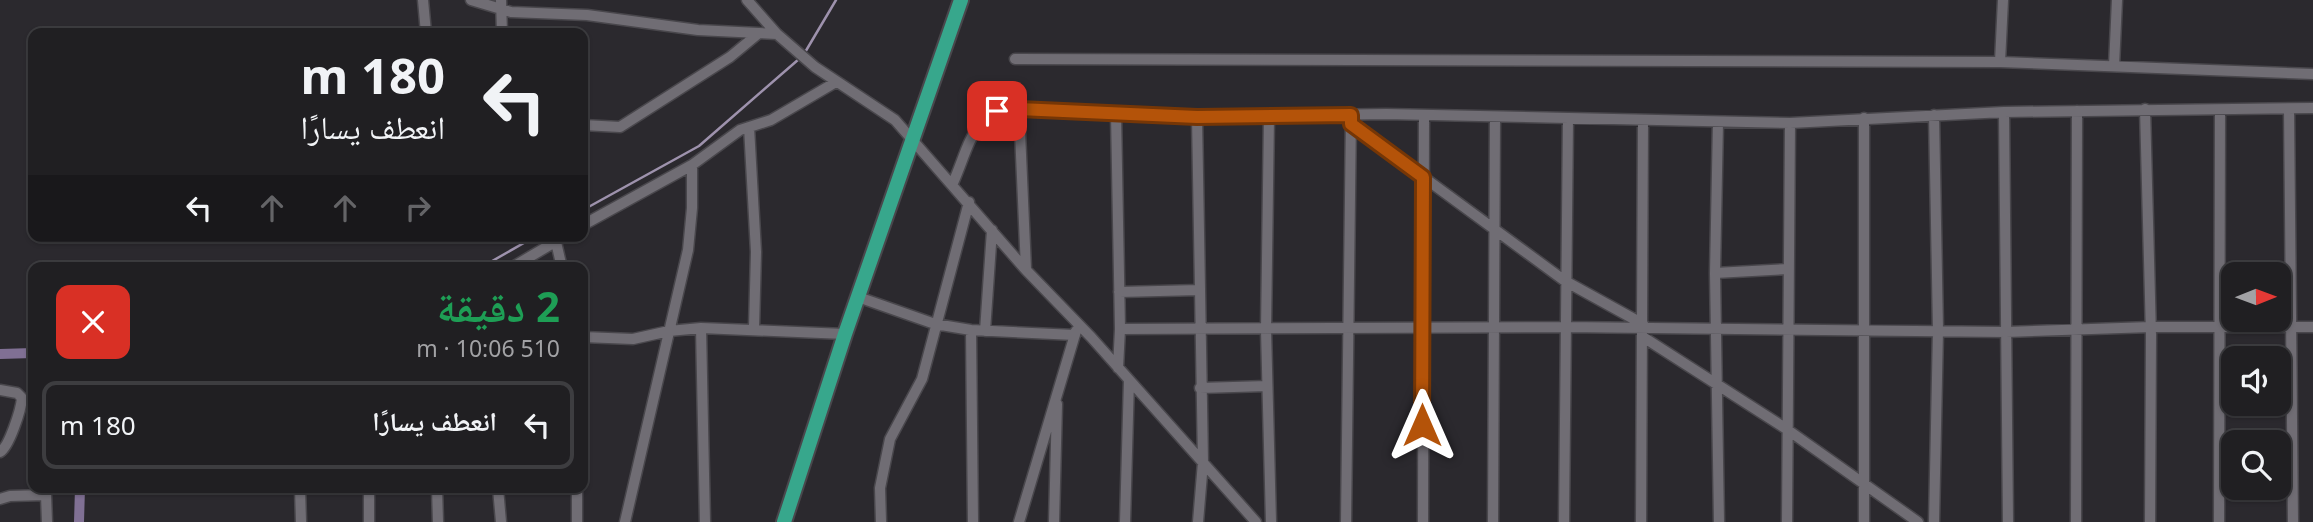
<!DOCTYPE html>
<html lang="ar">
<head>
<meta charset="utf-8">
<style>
	:root { --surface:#201f22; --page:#2d2c2f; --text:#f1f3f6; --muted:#a2a2a5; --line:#3d3d40 }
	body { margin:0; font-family:"Noto Sans","Noto Naskh Arabic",sans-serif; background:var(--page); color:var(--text); direction:rtl; height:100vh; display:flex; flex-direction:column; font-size:26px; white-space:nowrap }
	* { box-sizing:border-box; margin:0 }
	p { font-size:23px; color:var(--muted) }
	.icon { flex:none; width:38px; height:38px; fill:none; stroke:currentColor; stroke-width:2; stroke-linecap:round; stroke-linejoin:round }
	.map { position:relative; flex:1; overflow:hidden; direction:ltr }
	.panel { position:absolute; left:28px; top:262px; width:560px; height:231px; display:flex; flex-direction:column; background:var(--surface); border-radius:14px; box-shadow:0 2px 5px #0004,0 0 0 2px var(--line); direction:rtl }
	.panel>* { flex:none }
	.hud { position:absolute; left:28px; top:28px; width:560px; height:214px; border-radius:14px; box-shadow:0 2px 5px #0004,0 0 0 2px var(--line); direction:rtl; background:#201f22; color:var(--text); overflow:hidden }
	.needle { width:46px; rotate:89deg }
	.controls { position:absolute; left:2221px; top:262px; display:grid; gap:14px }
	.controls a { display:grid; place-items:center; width:70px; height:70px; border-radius:14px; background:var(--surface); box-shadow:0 2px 5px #0004,0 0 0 2px var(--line); font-size:35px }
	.pin { position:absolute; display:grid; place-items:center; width:60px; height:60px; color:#fff; margin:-30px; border-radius:14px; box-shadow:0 4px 10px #0006 }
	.me { position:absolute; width:77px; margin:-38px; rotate:0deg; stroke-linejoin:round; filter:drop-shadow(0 0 5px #0008) }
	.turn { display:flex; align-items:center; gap:24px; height:147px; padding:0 28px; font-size:32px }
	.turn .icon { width:91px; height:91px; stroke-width:2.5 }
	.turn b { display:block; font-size:49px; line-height:60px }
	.lanes { display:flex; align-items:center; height:66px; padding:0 28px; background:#0003; justify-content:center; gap:35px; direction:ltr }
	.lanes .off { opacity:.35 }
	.round { display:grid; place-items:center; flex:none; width:74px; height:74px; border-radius:14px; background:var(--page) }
	.summary { display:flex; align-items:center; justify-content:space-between; height:119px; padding:0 28px }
	h1 { font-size:42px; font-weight:700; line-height:52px; color:#1e9e55 }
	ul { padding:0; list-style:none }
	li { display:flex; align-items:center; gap:21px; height:88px; margin:0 14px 10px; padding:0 14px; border:4px solid var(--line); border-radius:14px }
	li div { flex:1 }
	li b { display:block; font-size:26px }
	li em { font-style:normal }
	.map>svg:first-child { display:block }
</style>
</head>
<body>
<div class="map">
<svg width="2313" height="522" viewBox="0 0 2313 522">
	<rect width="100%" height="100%" fill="#2b292e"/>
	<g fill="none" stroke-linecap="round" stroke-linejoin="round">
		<path stroke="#9e92ad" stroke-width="2.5" d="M804 54 836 0
			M583 210 699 146 799 59
			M480 268 536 236"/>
		<path stroke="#807094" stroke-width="10" d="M0 354 33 353
			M79 522 80 488"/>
		<g stroke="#49474c" stroke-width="13">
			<path id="minor" d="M423 0 426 33
				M471 0 511 12 587 15 698 30 777 34
				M501 0 502 33
				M747 0 777 34 815 67 895 120 1026 270 1091 337 1256 522
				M1015 59 2000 62 2313 74
				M2000 62 2003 0
				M2114 66 2117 0
				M1019 109 1026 269
				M2145 109 2151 335 2150 522
				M2289 109 2293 522
				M2004 112 2008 522
				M1116 114 1120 329 1118 368
				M1934 115 1938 330 1934 522
				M1269 116 1266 330 1271 522
				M1197 117 1203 462 1198 522
				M1718 122 1715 273 1719 522
				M1351 124 1565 281 1643 324
				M583 125 620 127 730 57 759 33
				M749 127 756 252 754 328
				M953 183C970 145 971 112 1019 109L1197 117 1386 114 1790 123 2004 112 2313 108
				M583 225 692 165 740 130 771 120 836 82
				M556 242 562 268
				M511 268 565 236
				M1715 273 1789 269
				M1119 292 1199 290
				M858 297 935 324 971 330 1075 335
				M701 328 705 522
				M1120 329 1565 327 2006 332 2151 327H2313
				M971 330 973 522
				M985 331 992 230
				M583 337 633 339 669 331 701 328 845 334
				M1643 337 1785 428 1918 522
				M1200 388 1267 386
				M0 390 17 393 22 398C21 410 9 447 0 452
				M300 488 301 522
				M369 488V522
				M437 488 438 522
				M498 488 501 522
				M577 488V522
				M0 499 10 496 46 495 47 522
				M625 522 688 250 692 208V165
				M881 522 880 488 890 439 922 379 969 202
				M1019 522 1076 331
				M1054 522 1057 404
				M1125 522 1129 380
				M1346 522 1351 115
				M1423 522 1424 115
				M1493 522 1495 117
				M1564 522 1568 118
				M1641 522 1643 120
				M1787 522 1790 123
				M1864 522V118
				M2076 522 2077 111
				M2219 522 2220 110"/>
		</g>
		<g stroke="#49474c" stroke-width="18">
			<path id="highway" d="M784 522 845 334 961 0"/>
		</g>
		<use href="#minor" stroke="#706d74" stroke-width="10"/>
		<use href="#highway" stroke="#37a78c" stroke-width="14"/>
	</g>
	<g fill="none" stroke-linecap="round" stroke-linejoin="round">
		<g stroke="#753606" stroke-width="18">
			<path id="route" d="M997 111 1019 109 1197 117 1351 115V124L1423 177 1422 425"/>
		</g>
		<use href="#route" stroke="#b45309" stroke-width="12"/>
	</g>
</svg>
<div class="controls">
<a><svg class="needle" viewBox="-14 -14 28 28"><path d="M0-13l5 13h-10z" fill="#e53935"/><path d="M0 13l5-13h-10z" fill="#a2a2a5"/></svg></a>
<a><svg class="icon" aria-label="sound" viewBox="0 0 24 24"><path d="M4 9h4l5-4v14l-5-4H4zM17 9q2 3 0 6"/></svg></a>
<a><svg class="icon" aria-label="search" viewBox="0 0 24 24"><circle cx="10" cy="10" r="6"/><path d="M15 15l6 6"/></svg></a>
</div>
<div class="pin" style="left:997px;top:111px;background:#d93025"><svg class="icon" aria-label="arrive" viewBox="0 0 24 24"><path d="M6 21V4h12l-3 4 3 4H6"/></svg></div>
<svg class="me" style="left:1422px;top:425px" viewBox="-20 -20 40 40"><path d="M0-17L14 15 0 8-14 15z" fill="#b45309" stroke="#fff" stroke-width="4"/></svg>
<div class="hud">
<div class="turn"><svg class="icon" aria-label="left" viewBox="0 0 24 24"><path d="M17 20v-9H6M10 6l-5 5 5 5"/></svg><div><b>180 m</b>انعطف يسارًا</div></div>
<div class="lanes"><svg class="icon" aria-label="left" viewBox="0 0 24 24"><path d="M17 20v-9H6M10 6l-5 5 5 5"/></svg><svg class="icon off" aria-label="ahead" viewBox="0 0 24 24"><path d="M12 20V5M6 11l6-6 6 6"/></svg><svg class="icon off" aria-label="ahead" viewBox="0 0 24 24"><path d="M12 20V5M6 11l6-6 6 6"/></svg><svg class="icon off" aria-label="right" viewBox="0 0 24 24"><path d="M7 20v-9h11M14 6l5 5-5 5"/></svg></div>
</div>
<section class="panel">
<div class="summary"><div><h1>2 دقيقة</h1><p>510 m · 10:06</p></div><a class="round" style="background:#d93025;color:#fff"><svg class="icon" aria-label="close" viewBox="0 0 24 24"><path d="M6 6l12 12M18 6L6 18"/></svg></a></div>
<ul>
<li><svg class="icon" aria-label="left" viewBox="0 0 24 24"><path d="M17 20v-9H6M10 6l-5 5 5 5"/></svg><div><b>انعطف يسارًا</b></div><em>180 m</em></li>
</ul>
</section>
</div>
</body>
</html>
